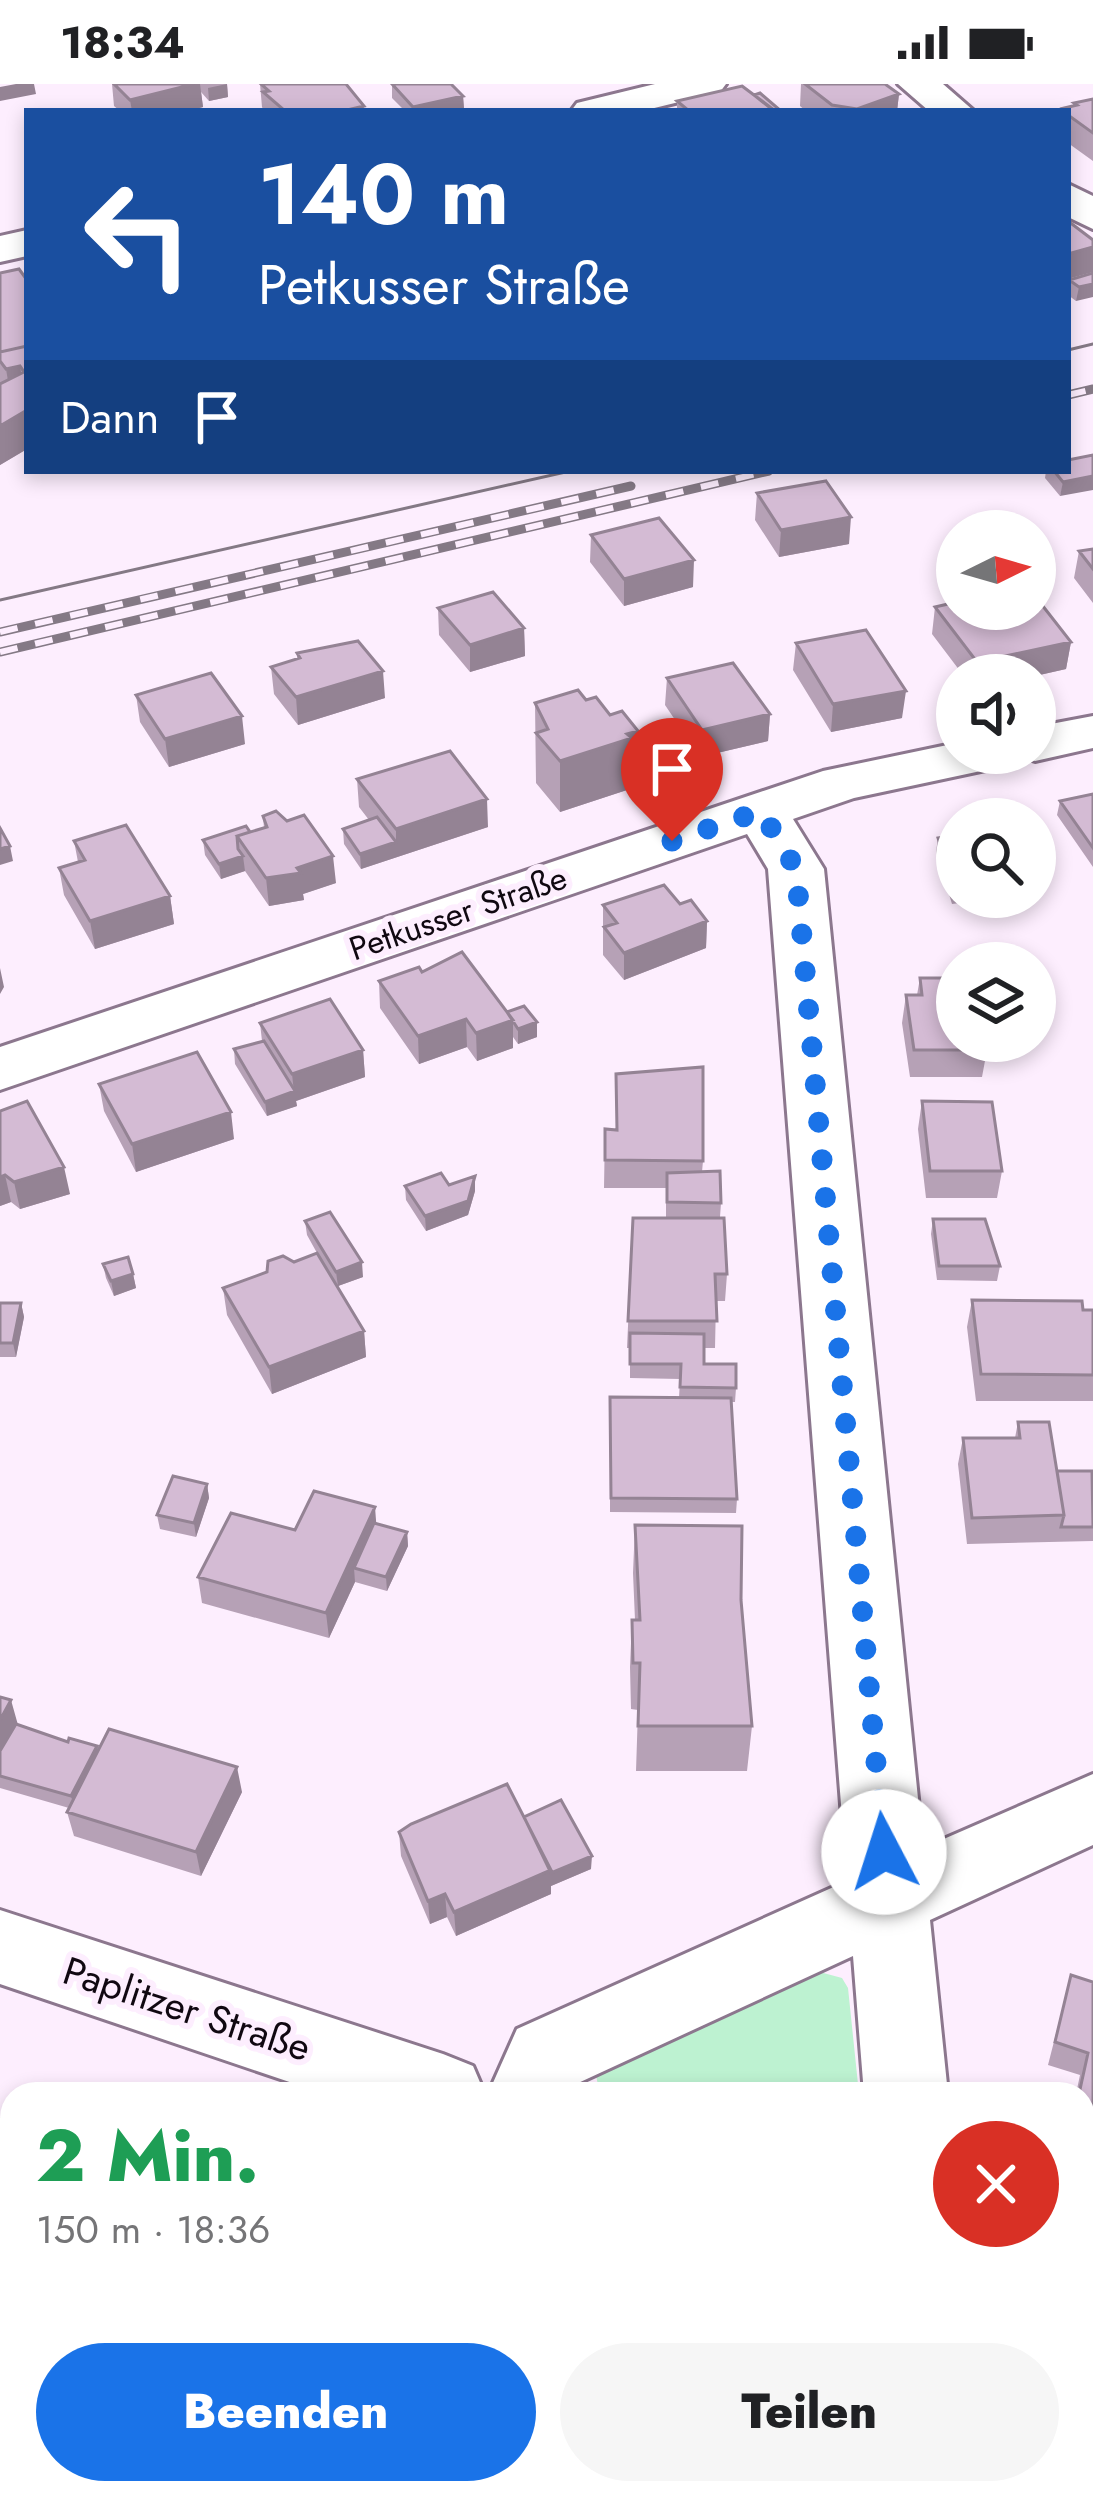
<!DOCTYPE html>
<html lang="de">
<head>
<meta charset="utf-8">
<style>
	:root { --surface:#fff; --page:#f6f6f6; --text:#202124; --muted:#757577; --accent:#1a73e8 }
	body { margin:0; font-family:Jost,sans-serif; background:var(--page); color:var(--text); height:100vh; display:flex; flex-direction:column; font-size:45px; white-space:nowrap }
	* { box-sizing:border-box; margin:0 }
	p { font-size:39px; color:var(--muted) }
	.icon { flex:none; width:66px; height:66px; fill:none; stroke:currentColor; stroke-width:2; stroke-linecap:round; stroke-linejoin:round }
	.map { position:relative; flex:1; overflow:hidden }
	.details { position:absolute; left:0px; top:1998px; width:1095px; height:423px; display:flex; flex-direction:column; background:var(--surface); border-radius:36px 36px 0 0; box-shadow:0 6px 18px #0003 }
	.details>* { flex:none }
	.banner { position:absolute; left:24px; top:24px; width:1047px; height:366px; border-radius:0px; box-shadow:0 6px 18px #0003; background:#1a4fa0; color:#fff; overflow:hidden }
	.needle { width:78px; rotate:85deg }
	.controls { position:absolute; left:936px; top:426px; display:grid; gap:24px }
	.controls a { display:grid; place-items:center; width:120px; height:120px; border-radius:50%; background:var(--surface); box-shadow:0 6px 18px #0003; font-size:60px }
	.pin { position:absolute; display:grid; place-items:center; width:102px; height:102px; color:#fff; margin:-123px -51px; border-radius:50% 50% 50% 0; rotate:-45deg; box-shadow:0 0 12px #0007 }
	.pin .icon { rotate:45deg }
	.me { position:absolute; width:132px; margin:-66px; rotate:355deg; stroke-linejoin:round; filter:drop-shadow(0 0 9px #0008) }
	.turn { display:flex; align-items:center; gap:42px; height:252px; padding:0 36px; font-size:54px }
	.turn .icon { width:156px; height:156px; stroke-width:2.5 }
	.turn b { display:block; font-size:84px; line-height:102px }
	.then { display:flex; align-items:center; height:114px; padding:0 36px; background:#0003; gap:24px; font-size:45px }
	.round { display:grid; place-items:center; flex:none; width:126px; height:126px; border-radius:63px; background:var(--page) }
	.headline { display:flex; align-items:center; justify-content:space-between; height:204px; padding:0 36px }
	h1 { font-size:72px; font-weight:800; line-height:90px; color:#1e9e55 }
	.action { display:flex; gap:24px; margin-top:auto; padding:24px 36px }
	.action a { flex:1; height:138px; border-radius:72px; background:var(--accent); color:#fff; font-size:48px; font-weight:800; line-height:138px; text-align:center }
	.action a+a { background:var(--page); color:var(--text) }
	.status { display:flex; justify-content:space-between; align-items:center; height:84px; padding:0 60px; background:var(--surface); direction:ltr }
	.status svg { height:33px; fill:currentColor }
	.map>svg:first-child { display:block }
</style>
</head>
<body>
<div class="status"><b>18:34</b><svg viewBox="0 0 49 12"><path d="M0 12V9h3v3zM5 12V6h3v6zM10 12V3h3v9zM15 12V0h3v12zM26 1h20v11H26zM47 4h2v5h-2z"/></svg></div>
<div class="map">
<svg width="1093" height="2419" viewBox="0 0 1093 2419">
	<rect width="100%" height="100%" fill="#fdeefe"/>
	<path fill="#bdf2d1" d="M816 1887 842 1894 848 1904 859 2010H600L595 1987Z
		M1083 2289 1093 2293V2419H987L986 2409H1083Z"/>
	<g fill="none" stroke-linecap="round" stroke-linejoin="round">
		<g stroke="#8c778e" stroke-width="6">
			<path id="minor" d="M655 0H726L720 8 642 27H571L577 19Z
				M898 0H943L974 27H929Z
				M1068 100 1093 112V145L1068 133Z
				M27 146V172L0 178V152Z
				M1093 632V664L1035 677 1016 671 1009 681 854 714 793 735 824 785 923 1764 1093 1690V1761L930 1836 948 2010H864L853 1872 576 2000 572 2010H488L517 1945 847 1797 768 785 747 750 0 1006V963L823 687 957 659V669H1035V643Z
				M0 1826 443 1970 473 1982 485 2010H325L0 1900Z
				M1083 2184 1093 2188V2276L1083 2272Z
				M896 2409H988L989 2419H897Z"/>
		</g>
		<use href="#minor" fill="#fff" fill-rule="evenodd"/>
		<path stroke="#847985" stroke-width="3" d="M1068 266 1093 260
			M0 516 570 387"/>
		<g stroke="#847985" stroke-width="9">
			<path id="rail" d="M1068 311 1093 305
				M0 548 631 402
				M0 568 769 387"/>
		</g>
		<use href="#rail" stroke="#fdeefe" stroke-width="6" stroke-dasharray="18" stroke-linecap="butt"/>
	</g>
	<path fill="#b6a1b6" d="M112 0H227L228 13 209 17 201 8 203 23 188 27H120L114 22Z
		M260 0H346L364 22V27H264L262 23Z
		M392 0 463 12 464 25 454 27H405L392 14Z
		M801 0H885L899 10 897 27H806L800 22Z
		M754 11 781 27H677V17Z
		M1093 15V77L1068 59V27H1060L1073 22 1074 19Z
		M0 189 27 196V365L0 381Z
		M1093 189 1076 217 1068 211 1069 196Z
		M1046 387H1068L1060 412 1045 394Z
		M757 409 849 460 779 473 755 436Z
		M591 451 693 503 624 522 590 478Z
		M1093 465V519L1074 494 1079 467Z
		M935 523 1071 558 1066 585 1035 592 963 591 932 550Z
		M438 524 524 544 525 572 470 588 439 551Z
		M796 559 902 634 831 648 793 586Z
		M297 569 385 614 298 641 274 610 271 583 297 575Z
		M667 594 770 630 768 657 700 673 665 621Z
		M136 611 245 660 169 683 140 638Z
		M586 616 638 647 636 697 630 699V705L560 728 536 699 535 619Z
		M357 695 488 743 361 785 344 760 343 745 369 736 359 723Z
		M1093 710V783L1057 731 1060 717Z
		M263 732 336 799 303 810 304 816 269 822 245 787 221 795 205 771 203 756 250 748 264 744Z
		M957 751V813H994L993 815 952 820 936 768 938 754Z
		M74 757 170 812 174 840 95 865 64 811 59 784 78 778Z
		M680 820 707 837 706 864 624 896 603 871V821Z
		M422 888 507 928 537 938V953L518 960 513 953V964L477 977 467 963 419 980 380 924 379 897Z
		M920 894 957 957 987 966 982 993H910L902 939 906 911H917Z
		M260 939 363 966 365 993 296 1017 297 1022 267 1032 235 980 234 965 262 957Z
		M616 990 703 1077 702 1088 721 1119 720 1133H666V1104H604L605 1045 616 1046Z
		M99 1000 234 1055 136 1088 104 1027Z
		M922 1017 1002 1087 997 1114H926L918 1045Z
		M0 1027 70 1110 20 1125 11 1118 0 1122Z
		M475 1092V1107L468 1131 426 1147 406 1116 405 1102 449 1101Z
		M633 1134 727 1190 725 1217H716L715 1264H704V1280L736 1304 735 1318H732L737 1415 736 1429 610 1428V1313L679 1314 680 1295 630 1294V1264H627Z
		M933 1135 1000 1182 997 1197 937 1196 931 1150Z
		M305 1137 363 1193 338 1202 364 1247 366 1273 272 1310 227 1231 223 1204 317 1169 307 1151Z
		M103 1180 133 1190 136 1204 114 1212 106 1194Z
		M972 1216 1093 1226V1317H976L967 1243Z
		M0 1219H21L24 1233 16 1273H0Z
		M1018 1338 1057 1387 1093 1391V1457L967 1460 958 1380 963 1354H1015Z
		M207 1400 209 1414 196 1453 160 1445 157 1431Z
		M376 1440 407 1448 408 1462 387 1507 355 1498 329 1554 202 1519 198 1493 295 1446Z
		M635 1441 741 1516 752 1642 747 1687H636L638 1626 631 1625 630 1583 632 1536H635L633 1489Z
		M0 1613 18 1641 98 1667 242 1708 201 1792 74 1752 67 1728 69 1724 0 1704Z
		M524 1733 591 1785 551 1802V1810L456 1852 447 1833 430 1840 401 1772 399 1748Z
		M1071 1891 1093 1898V2076L1083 2073V2010H1076L1080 1991 1048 1981Z
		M0 2035H12V2168H0Z"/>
	<path fill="#948394" d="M16 0H34L36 10 0 17V3Z
		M194 0H200L203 23 188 27H132L130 16Z
		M227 0 228 13 209 17 208 4Z
		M899 10 897 27H857V25Z
		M463 12 464 25 454 27H413V23Z
		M1093 163V188L1068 195V170Z
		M1093 200V213L1076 217 1079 203Z
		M27 271 24 288 20 282 26 318 12 321 6 285Z
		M27 326V365L0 381V342Z
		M1093 392V406L1060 412 1063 398Z
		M851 433 849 460 779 473 781 446Z
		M694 476 693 503 624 522V495Z
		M524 544 525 572 470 588V561Z
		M1071 558 1066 585 1035 592 976 591 977 578Z
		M383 587 385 614 298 641 296 613Z
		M906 607 902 634 831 648 833 620Z
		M770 630 768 657 700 673 702 646Z
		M242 632 245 660 169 683 165 655Z
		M638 647 636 697 630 699V705L560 728V677Z
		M487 715 488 743 361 785 360 770 396 758V745Z
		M10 762 13 777 0 781V765Z
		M243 772 245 787 221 795 219 780Z
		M333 772 336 799 303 810 304 816 269 822 266 794Z
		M170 812 174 840 95 865 90 837Z
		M707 837 706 864 624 896V869Z
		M0 884 4 903 0 910Z
		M466 935 467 963 419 980 418 952Z
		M513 936V964L477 977 476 949Z
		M537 938V953L518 960V945Z
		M363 966 365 993 296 1017 297 1022 267 1032 265 1018 294 1008 292 990Z
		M231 1028 234 1055 136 1088 132 1060Z
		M64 1083 70 1110 20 1125 14 1098Z
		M5 1091 11 1118 0 1122V1093Z
		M475 1092V1107L468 1131 426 1147 425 1132Z
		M362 1178 363 1193 338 1202 336 1188Z
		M133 1190 136 1204 114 1212 111 1197Z
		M21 1219 24 1233 16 1273 13 1259Z
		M364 1247 366 1273 272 1310 269 1283Z
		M207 1400 209 1414 196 1453 194 1439Z
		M375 1423 377 1449 354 1484 355 1498 329 1554 326 1529Z
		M407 1448 408 1462 387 1507 386 1493Z
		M11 1616 18 1641 0 1674V1636Z
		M97 1662 100 1675 75 1726 71 1712Z
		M237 1683 242 1708 201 1792 196 1768Z
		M592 1772 591 1785 551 1802V1810L456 1852 454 1828 551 1786Z
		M445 1810 447 1833 430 1840 428 1817Z"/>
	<path fill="#d4bbd4" stroke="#948394" stroke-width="3" d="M114 0H194L130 16Z
		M261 0H346L364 22 343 27H285L263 8 269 7Z
		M392 0H451L463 12 413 23Z
		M805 0H885L899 10 857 25 832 21Z
		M742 2 774 26 689 27 677 17Z
		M760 9 781 27H774L754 11Z
		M1093 15V49L1068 31V27L1060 25 1077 21 1074 19Z
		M1068 137 1093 156V163L1068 170Z
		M19 185 27 196V262L0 268V189Z
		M1093 189V200L1079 203 1069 196Z
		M27 262V326L0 342V300L24 288 20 282 6 285 0 277V268Z
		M1093 371V392L1063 398 1054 387H1068V376Z
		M826 397 851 433 781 446 757 409Z
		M659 434 694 476 624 495 591 451Z
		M1093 465V485L1079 467Z
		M493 508 524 544 470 561 438 524Z
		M1035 512 1071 558 977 578 935 523 957 518V525H1035Z
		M866 546 906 607 833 620 796 559Z
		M358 557 383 587 296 613 271 583 300 574 297 569Z
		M733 579 770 630 702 646 667 594Z
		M211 589 242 632 165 655 136 611Z
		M578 606 586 616 596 613 610 631 622 627 638 647 627 650 632 654 560 677 536 649 548 645 535 619Z
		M450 667 487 715 396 745 357 695Z
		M1093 710V764L1060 717Z
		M276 727 287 737 304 731 333 772 297 784 301 789 266 794 237 752 267 743 263 732Z
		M377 733 396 758 360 770 343 745Z
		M126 741 170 812 90 837 59 784 85 776 74 757Z
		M246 742 250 748 237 752 238 765 243 772 219 780 203 756Z
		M0 744 10 762 0 765Z
		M957 751V805H954L938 754Z
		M664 801 680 820 691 816 707 837 624 869 604 843 617 839 603 821Z
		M462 868 513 936 476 949 466 935 418 952 379 897 419 883 422 888Z
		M920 894H957V957H986L987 966H914L906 911H922Z
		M330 915 363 966 292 990 260 939Z
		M524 922 537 938 518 945 507 928Z
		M264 957 295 1007 265 1018 234 965Z
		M197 968 231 1028 132 1060 99 1000Z
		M703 983V1077L605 1076V1045L617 1046 616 990Z
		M27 1017 64 1083 14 1098 5 1091 0 1093V1027Z
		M922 1017 992 1018 1002 1087H930Z
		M720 1087 721 1119 667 1118V1089Z
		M441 1089 449 1101 475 1092 468 1117 425 1132 405 1102Z
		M330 1128 362 1178 336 1188 305 1137Z
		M633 1134H724L727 1190H715L717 1237H628Z
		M933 1135H985L1000 1182H939Z
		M317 1169 364 1247 269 1283 223 1204 267 1188 268 1177 283 1172 294 1178Z
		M128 1173 133 1190 111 1197 103 1180Z
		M972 1216 1082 1217 1083 1226H1093V1291L981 1290Z
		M0 1219H21L13 1259H0Z
		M630 1249 704 1250V1280H736V1304L680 1303 681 1280H630Z
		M610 1313 731 1314 737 1415 611 1414Z
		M1018 1338H1049L1064 1431 972 1434 963 1354H1020Z
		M1057 1387H1092L1093 1443H1061L1064 1431Z
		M173 1392 207 1400 194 1439 157 1431Z
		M314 1407 375 1423 326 1529 198 1493 231 1429 295 1446Z
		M374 1439 407 1448 386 1493 354 1484Z
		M635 1441 742 1442 741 1516 752 1642H638L640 1579H633L632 1536H640Z
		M0 1613 11 1616 0 1636Z
		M16 1640 68 1658 69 1654 97 1662 71 1712 0 1692V1667Z
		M109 1645 237 1683 196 1768 67 1728Z
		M507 1700 551 1786 454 1828 445 1810 428 1817 399 1748 411 1740Z
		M561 1716 592 1772 551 1789 524 1733Z
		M1071 1891 1093 1898V2052L1083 2049V2010H1079L1088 1969 1055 1958Z
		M0 2035H12V2147H0Z
		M543 2409H794V2419H543Z"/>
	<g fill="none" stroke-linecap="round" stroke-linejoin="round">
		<path stroke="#1a73e8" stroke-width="21" stroke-dasharray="0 37.8" d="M672 757 761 727 796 785 884 1768"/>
	</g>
	<g text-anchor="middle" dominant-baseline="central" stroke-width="12" stroke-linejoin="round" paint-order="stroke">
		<g font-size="33" fill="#100811" stroke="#fdeefe">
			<text transform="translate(458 829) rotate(-19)">Petkusser Straße</text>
		</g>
		<g font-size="39" fill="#100811" stroke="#fdeefe">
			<text transform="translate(187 1925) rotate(18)">Paplitzer Straße</text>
		</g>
	</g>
</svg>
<div class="controls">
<a><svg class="needle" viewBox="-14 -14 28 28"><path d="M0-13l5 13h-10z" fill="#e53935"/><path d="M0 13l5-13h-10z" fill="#757577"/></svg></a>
<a><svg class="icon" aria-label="sound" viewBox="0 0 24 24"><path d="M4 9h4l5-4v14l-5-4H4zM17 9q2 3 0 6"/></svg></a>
<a><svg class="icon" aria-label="search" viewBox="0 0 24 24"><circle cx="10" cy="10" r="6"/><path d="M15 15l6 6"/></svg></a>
<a><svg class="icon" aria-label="layers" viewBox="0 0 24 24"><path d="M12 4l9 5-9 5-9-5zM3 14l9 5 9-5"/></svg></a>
</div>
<div class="pin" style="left:672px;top:757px;background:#d93025"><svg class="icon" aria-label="arrive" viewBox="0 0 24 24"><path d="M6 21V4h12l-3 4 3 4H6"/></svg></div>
<svg class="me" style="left:884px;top:1768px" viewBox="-20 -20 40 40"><circle r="19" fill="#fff"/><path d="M0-13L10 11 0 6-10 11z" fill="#1a73e8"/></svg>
<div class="banner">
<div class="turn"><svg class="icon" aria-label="left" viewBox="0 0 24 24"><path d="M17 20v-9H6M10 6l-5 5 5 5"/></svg><div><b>140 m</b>Petkusser Straße</div></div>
<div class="then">Dann<svg class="icon" aria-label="arrive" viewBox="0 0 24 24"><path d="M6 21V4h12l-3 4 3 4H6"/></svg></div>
</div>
<section class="details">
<div class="headline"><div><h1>2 Min.</h1><p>150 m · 18:36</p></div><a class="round" style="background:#d93025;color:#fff"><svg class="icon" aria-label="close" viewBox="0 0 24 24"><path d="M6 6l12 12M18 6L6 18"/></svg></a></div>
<div class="action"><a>Beenden</a><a>Teilen</a></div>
</section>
</div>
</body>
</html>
